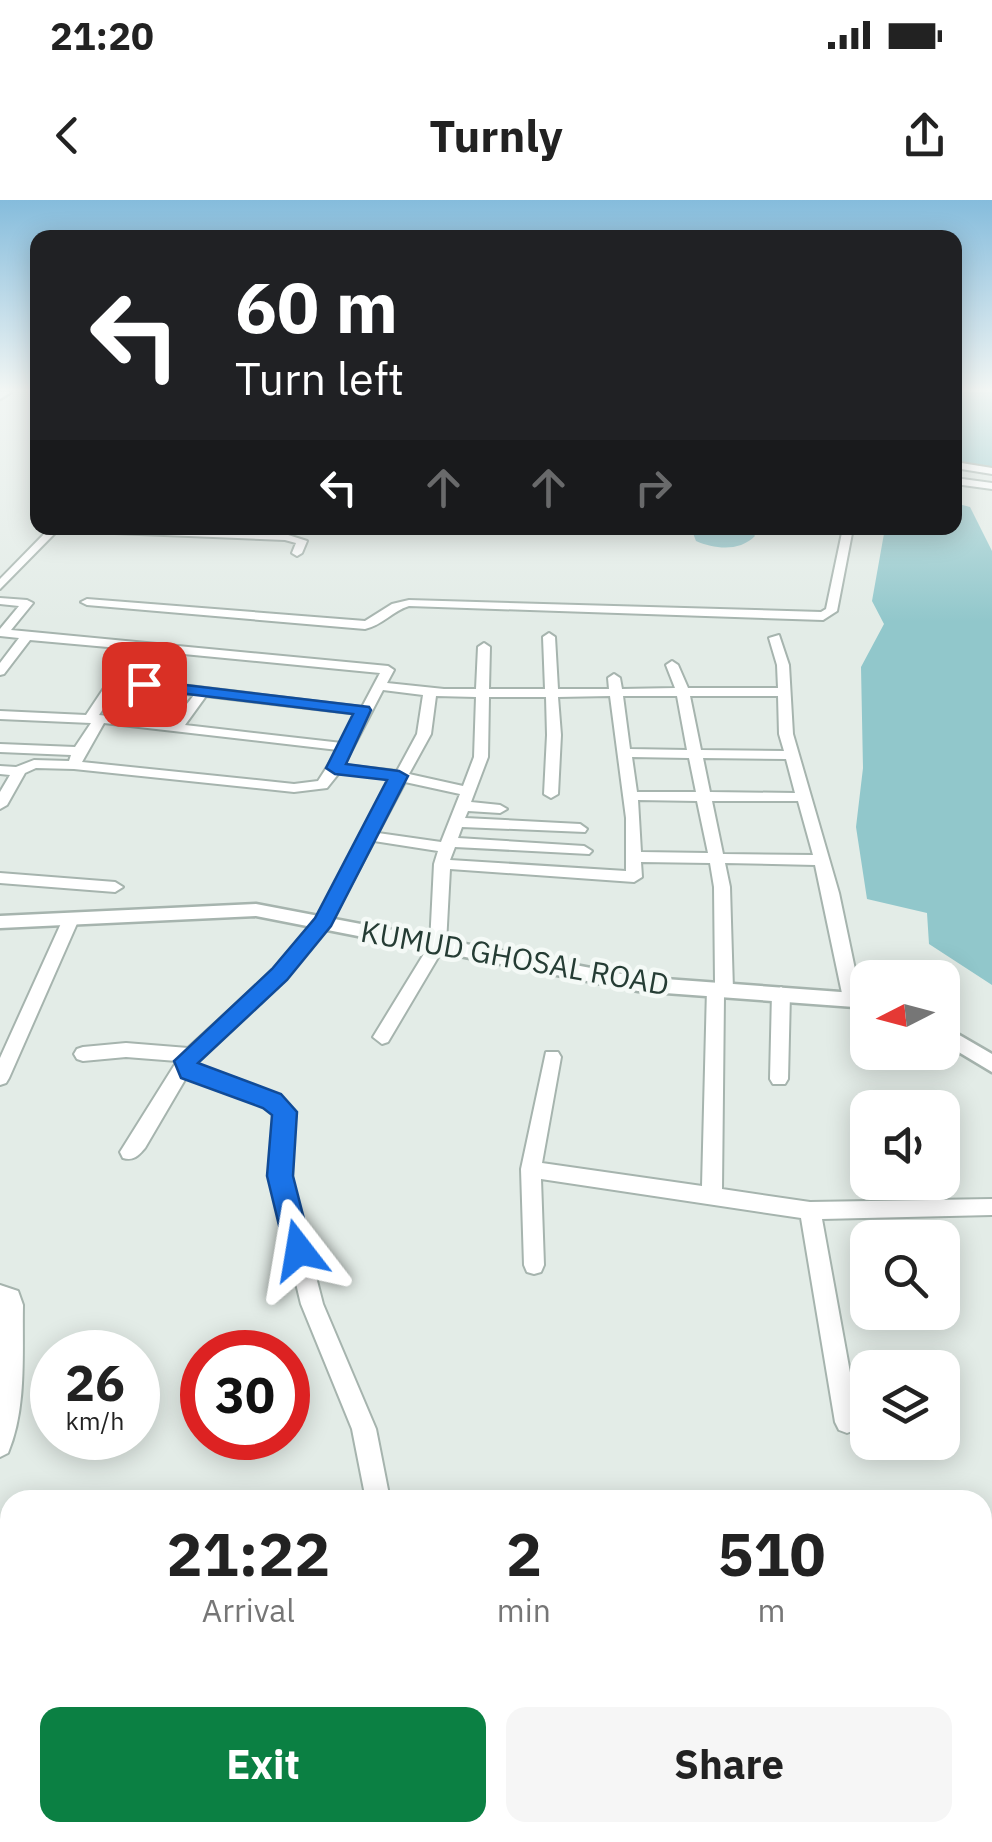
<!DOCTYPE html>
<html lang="en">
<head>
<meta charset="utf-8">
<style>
	:root { --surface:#fff; --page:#f6f6f6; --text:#222; --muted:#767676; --accent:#0b8043 }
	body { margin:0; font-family:"IBM Plex Sans",sans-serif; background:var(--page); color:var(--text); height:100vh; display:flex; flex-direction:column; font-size:38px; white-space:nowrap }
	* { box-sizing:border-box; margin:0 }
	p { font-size:32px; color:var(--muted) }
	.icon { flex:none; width:55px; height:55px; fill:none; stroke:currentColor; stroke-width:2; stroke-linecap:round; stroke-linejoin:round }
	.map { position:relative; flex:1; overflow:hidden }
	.side { position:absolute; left:0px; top:1290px; width:992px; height:352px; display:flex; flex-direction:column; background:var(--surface); border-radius:30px 30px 0 0; box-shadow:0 5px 25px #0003 }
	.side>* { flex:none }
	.top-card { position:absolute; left:30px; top:30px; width:932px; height:305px; border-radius:20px; box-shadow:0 5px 25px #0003; background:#202124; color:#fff; overflow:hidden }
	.needle { width:65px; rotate:264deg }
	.fabs { position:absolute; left:850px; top:760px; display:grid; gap:20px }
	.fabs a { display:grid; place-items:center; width:110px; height:110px; border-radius:20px; background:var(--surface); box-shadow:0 5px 25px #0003; font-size:50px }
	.speed { position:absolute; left:30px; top:1130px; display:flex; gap:20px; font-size:50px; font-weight:700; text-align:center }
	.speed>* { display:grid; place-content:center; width:130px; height:130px; border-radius:50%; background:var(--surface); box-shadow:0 5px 25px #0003; line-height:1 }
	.speed small { font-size:25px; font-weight:400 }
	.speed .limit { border:15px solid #d22; background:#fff; color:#111 }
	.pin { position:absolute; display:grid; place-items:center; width:85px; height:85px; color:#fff; margin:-42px; border-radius:20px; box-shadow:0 5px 15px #0006 }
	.me { position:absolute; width:110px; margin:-55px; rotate:346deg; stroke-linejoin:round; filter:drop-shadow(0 0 8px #0008) }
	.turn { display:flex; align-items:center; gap:35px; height:210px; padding:0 40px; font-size:45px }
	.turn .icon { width:130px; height:130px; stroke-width:2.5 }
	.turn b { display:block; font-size:70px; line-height:85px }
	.lanes { display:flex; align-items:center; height:95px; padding:0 40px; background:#0003; justify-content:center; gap:50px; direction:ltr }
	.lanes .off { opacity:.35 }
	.eta { display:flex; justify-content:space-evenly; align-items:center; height:170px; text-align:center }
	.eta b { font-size:60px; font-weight:700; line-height:70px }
	.button { display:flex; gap:20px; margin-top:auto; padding:20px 40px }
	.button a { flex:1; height:115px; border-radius:20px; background:var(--accent); color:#fff; font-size:40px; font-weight:700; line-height:115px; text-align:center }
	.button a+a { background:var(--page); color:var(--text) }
	.status { display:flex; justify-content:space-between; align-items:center; height:70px; padding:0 50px; background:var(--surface); direction:ltr }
	.status svg { height:28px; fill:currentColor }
	header { display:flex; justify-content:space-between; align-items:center; height:130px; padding:0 40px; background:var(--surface); font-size:45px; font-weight:700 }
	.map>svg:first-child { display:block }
</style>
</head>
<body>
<div class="status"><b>21:20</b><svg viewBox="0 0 49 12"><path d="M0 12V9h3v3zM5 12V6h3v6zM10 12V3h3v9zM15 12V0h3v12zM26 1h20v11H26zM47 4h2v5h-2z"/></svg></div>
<header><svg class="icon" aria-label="back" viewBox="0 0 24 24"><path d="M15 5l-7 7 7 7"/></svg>Turnly<svg class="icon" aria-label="share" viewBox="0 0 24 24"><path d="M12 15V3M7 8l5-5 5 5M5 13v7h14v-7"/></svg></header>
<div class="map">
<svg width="992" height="1642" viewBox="0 0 992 1642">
	<rect width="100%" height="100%" fill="#e3ece7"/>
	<path fill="#91c7cb" d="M955 192H992V267L955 261Z
		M955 303 970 307 992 351V785L929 744 927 713 867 699 856 627 863 568 861 467 884 424 872 401 885 328H955Z
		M691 328H749L755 336C739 352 715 349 696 341Z"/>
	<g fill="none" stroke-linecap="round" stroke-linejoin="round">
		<g stroke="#a6b4ae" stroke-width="4">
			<path id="minor" d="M955 262 992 268V274L955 268Z
				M955 278 992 283V289L955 284Z
				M50 328H60L0 389V379Z
				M112 328 285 334 307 341 302 353 297 356 292 353 296 343 285 340 115 333 110 330Z
				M843 328H853L837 411 823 420 409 406C392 411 383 425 365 429L87 405 81 402 87 399 365 421 392 404 409 400 821 412 826 409Z
				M0 398 27 400 33 403 11 430 388 466 394 470 387 483 444 489H476L478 447 484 443 490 447 489 489H545L543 437 549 433 555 437 558 489H609L608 478 614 474 620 478 622 489 675 488 666 465 672 461 678 465 688 488H778L777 465 769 438 779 435 789 465 793 534 839 693 861 798 852 804 843 798 815 665 725 663 730 687 733 790 724 796 722 989 810 1002 992 999V1015L822 1019 859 1222 855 1230 847 1233 839 1230 835 1222 801 1018 541 979 544 1065 541 1072 534 1074 527 1072 524 1065 521 969 546 852H558L561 857 542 963 702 986 707 789 715 783 714 687 710 663 641 662 642 677 634 682 450 669 446 744 388 842 382 844 373 837 430 744 434 664 438 651 374 641 329 726 285 778 196 863 197 867 279 896 294 911 290 976 323 1104 376 1229 390 1300H366L352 1229 301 1104 270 976 275 914 265 906 186 878 145 948C138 956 134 961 123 958L120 952 177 861 126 857 83 861 77 859 74 854 77 849 83 847 126 843 188 848 273 770 317 719 393 579 339 573 327 588 294 592 74 569 36 568 25 573 7 605 0 609V592L10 575 0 574V566L16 567 34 560 69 561 71 555 0 552V544L75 547 91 523 0 519V511L86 515 130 449 30 440 4 474 0 475V463L19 438 0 436V429L19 406 0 404ZM142 450 380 473 362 507 123 478ZM119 485 194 495 172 523 99 515ZM383 490 423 495 417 534 397 571 344 565ZM206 496 358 514 342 543 185 525ZM436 496 476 497 474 557 463 586 409 574 431 534ZM610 496 626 618V671L450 660 455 647 589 654 592 651 584 646 458 638 462 627 585 632 587 629 580 624 465 618 468 611 500 613 507 609 500 605 471 602 488 557 489 497H546L547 535 544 594 551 598 558 594 561 535 558 497ZM623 496H677L687 550 630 549ZM690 496H778L779 534 784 551 701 550ZM104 523 338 550 318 581 294 584 82 562ZM632 557 689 558 696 592H637ZM703 558 786 559 795 593 710 592ZM405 582 460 594 441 642 378 633ZM638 600 697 601 708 653 641 652ZM712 601H798L813 655 723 654Z
				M0 673 115 682 123 687 115 692 0 683Z
				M71 714 79 719 9 878 6 883 0 885V858L63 719Z
				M781 787 790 793 788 879 785 884H773L770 879 772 793Z
				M0 1085 18 1091 23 1105C22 1153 27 1208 8 1253L0 1257Z
				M0 1397H10V1423H0Z
				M992 1526V1554L982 1555V1527Z
				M10 1615V1632H24L20 1640 0 1642V1617Z
				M83 1632H112L115 1642H85Z
				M407 1632H437L438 1642H408Z
				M770 1632H800L801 1642H771Z
				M924 1632H954L955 1642H925Z"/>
		</g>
		<g stroke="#a6b4ae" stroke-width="5">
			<path id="tertiary" d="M0 192H11L0 199Z
				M256 704 638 777 868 794V808L638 791 256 716 0 728V716Z
				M942 825 992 854V872L942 842Z"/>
		</g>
		<use href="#minor" fill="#fff" fill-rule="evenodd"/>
		<use href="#tertiary" fill="#fff" fill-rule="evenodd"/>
	</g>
	<linearGradient id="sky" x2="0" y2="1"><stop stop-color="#85bcdc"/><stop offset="0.45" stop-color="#f2f6f4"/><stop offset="1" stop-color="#f2f6f4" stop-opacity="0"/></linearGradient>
	<rect width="992" height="422" fill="url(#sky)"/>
	<path fill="#1a73e8" stroke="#114b97" stroke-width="2.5" d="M144 480 369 507 371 510 346 564 399 571 408 576 331 726 287 780 198 863 281 894 297 912 293 976 312 1050 308 1058H289L285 1050 267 976 272 915 263 908 181 878 174 861 272 769 315 718 387 580 335 574 326 568 353 514 138 488 136 484Z"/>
	<g text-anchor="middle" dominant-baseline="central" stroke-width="9" stroke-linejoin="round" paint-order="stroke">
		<g font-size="30" fill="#253c34" stroke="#f4f9f6">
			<text transform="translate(515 757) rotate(10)">KUMUD GHOSAL ROAD</text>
		</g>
	</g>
</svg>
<div class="fabs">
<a><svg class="needle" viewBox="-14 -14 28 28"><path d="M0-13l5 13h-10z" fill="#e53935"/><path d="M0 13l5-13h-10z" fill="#767676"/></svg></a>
<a><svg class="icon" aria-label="sound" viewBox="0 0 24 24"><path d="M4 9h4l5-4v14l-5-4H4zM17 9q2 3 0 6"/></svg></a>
<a><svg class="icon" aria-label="search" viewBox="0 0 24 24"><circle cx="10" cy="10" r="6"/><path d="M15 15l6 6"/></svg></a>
<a><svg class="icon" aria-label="layers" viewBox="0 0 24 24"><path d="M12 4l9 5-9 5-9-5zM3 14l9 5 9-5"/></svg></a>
</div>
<div class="speed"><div>26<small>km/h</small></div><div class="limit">30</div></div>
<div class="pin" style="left:144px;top:484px;background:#d93025"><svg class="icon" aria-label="arrive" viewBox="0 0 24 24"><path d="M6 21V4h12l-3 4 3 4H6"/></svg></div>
<svg class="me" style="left:299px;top:1050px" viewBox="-20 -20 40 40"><path d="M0-17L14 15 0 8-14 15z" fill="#1a73e8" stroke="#fff" stroke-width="4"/></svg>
<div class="top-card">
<div class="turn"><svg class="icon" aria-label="left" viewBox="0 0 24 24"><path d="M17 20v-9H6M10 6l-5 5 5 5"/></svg><div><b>60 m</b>Turn left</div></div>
<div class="lanes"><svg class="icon" aria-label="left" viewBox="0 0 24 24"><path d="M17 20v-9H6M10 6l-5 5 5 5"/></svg><svg class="icon off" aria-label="ahead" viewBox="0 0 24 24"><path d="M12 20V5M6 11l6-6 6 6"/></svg><svg class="icon off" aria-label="ahead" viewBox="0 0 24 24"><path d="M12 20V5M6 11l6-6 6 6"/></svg><svg class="icon off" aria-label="right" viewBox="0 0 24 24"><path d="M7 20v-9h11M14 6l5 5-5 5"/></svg></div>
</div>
<section class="side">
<div class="eta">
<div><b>21:22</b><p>Arrival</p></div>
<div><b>2</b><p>min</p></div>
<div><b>510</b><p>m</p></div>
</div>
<div class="button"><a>Exit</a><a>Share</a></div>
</section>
</div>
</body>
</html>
